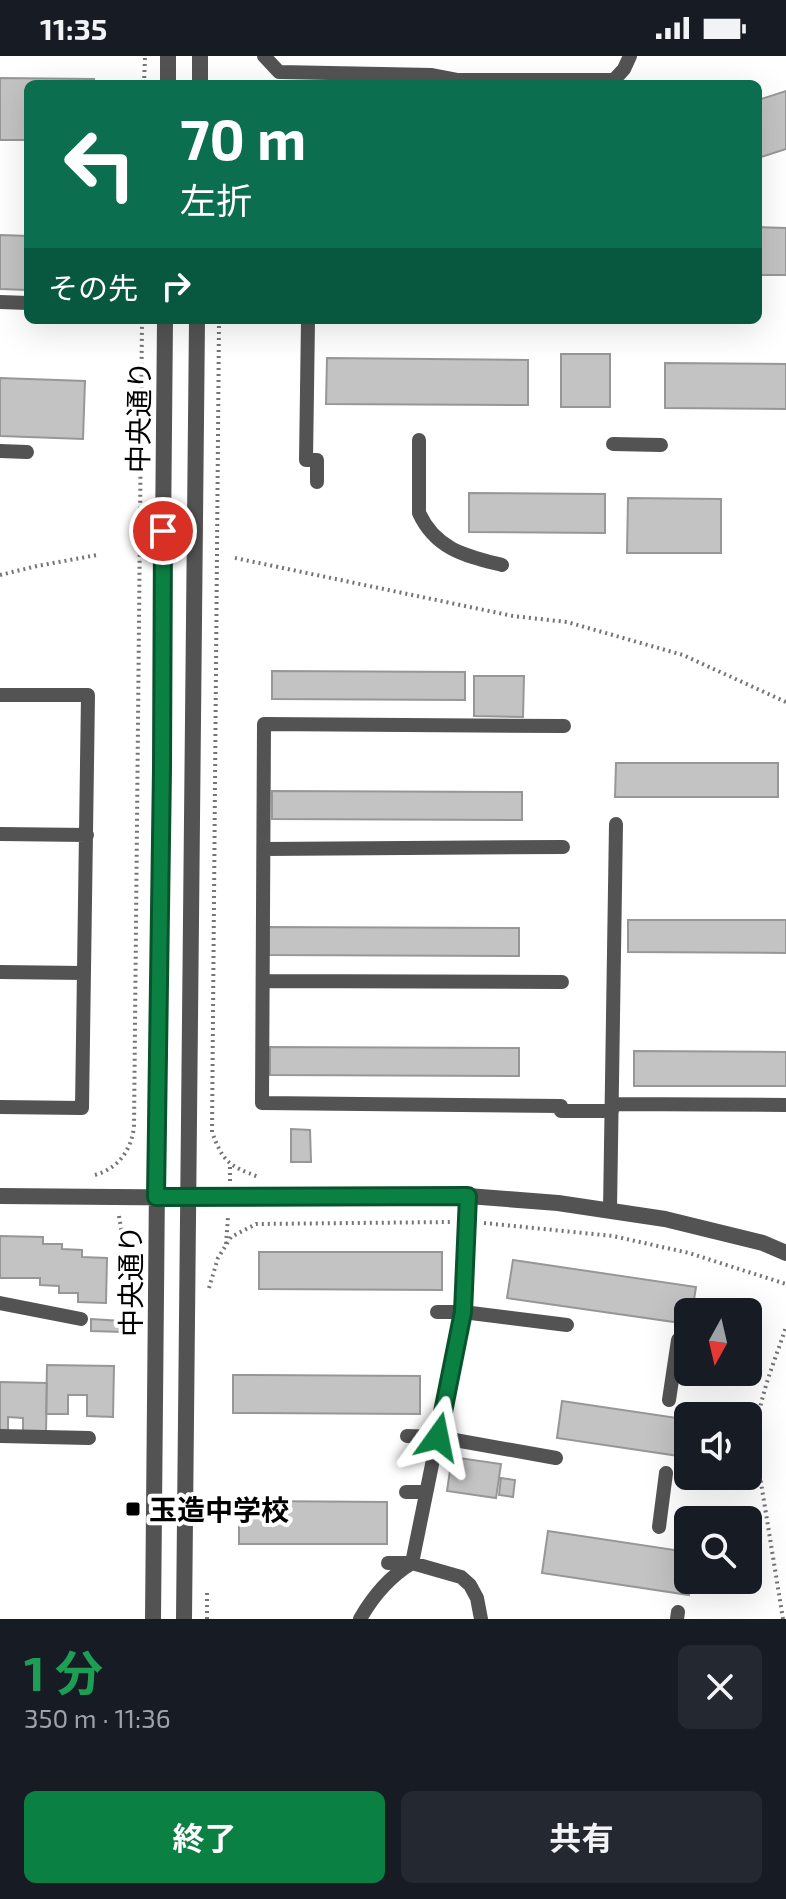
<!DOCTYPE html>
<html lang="ja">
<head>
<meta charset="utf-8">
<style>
	:root { --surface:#171b24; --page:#242831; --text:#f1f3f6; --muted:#9ea1a6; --accent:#0b8043 }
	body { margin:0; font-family:"Exo 2","Noto Sans JP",sans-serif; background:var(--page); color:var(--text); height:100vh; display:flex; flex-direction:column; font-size:30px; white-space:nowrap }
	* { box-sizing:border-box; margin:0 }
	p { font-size:26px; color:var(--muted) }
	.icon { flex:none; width:44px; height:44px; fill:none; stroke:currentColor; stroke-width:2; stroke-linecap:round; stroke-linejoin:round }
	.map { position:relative; height:1563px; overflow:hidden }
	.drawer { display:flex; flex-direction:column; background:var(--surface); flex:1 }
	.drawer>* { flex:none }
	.guide { position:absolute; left:24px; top:24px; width:738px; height:244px; border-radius:12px; box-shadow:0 8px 32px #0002; background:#0b6e4f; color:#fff; overflow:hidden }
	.needle { width:52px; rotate:188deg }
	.controls { position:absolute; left:674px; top:1242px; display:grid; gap:16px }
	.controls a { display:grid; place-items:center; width:88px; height:88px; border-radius:12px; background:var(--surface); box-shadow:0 8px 32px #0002; font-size:40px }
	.pin { position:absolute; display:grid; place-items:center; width:68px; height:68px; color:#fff; margin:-34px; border:4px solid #fff; border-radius:50%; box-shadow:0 2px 8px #0007 }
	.me { position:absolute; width:88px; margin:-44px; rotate:12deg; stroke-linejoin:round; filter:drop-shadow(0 0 6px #0008) }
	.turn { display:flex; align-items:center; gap:28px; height:168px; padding:0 24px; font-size:36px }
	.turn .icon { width:104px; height:104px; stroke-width:2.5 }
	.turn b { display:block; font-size:56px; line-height:68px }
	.then { display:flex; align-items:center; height:76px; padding:0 24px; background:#0003; gap:16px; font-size:30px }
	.round { display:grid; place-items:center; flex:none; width:84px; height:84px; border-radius:12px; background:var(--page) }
	.headline { display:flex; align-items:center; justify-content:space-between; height:136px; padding:0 24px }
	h1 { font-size:48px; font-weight:700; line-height:60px; color:#1e9e55 }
	.primary-button { display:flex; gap:16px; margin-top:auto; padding:16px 24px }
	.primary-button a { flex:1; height:92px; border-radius:12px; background:var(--accent); color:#fff; font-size:32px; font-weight:700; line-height:92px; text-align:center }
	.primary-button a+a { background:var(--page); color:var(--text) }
	.status { display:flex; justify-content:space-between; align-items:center; height:56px; padding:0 40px; background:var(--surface); direction:ltr }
	.status svg { height:22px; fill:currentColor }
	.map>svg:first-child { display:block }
</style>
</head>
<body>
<div class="status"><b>11:35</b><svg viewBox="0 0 49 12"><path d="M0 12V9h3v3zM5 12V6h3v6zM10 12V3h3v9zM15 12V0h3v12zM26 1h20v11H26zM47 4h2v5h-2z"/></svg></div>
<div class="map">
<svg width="786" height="1563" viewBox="0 0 786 1563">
	<rect width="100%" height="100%" fill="#fff"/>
	<path fill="#c3c3c3" stroke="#979797" stroke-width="2" d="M0 22 94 23V28H28V84H0Z
		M786 35V93L758 102V44Z
		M758 171 786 172V219H758Z
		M0 179 28 180V234L0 233Z
		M561 298H610V351H561Z
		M327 302 528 304V349L326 348Z
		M665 307 786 308V353L665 352Z
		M0 322 85 325 83 383 0 380Z
		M469 437 605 438V477L469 476Z
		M628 442 721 443V497H627Z
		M272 615 465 616V644L272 643Z
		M474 620H524L523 661 474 660Z
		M616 707H778V741H615Z
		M272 735 522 736V764L272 763Z
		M628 864H786V897L628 896Z
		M269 871 519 872V900L269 899Z
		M270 991 519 992V1020L270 1019Z
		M634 995 786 996V1030H634Z
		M291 1073 310 1074 311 1106H291Z
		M0 1180 43 1181V1188H62V1193L82 1194V1201L107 1202 106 1247 78 1246V1237H59V1230L40 1229V1222H0Z
		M259 1196H442V1234L259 1233Z
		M513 1204 696 1231 692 1256H688V1268L507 1242Z
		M91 1263 122 1265V1276L91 1275Z
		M47 1309 114 1310 113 1361 87 1360V1339H68V1358H46Z
		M233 1319 420 1320V1358L233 1357Z
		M0 1326 47 1327 46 1376H23V1362L8 1361V1378H0Z
		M562 1345 684 1363 679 1400 557 1382Z
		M452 1401 501 1408 496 1442 447 1435Z
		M501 1422 515 1424 513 1441 499 1439Z
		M239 1445 387 1446V1488H239Z
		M548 1475 688 1496V1524H691L689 1539 542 1517Z"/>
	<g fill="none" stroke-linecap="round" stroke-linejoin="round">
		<path stroke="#757575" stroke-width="4" stroke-dasharray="2 4" stroke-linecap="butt" d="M144 28 145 0
			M219 264 212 1076C223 1106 229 1110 259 1121
			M235 502 513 560 567 566 683 599 786 646
			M0 519 37 510 97 499
			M95 1119C119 1112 131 1094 134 1071L142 264
			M230 1125V1107
			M119 1160 124 1189
			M484 1167 613 1180 689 1197 786 1228
			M226 1188 228 1161
			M209 1232 218 1202 231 1181 256 1168 451 1166
			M207 1563V1533
			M783 1563 758 1408C757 1393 756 1378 758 1363 763 1332 776 1301 786 1271"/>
		<path stroke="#535353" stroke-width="14" d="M264 0 279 16 432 19 458 24H614L624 13 630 0
			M0 246 28 247
			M308 264 306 404H317V426
			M419 384V457C436 494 467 500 502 509
			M613 388 661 389
			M0 395 27 396
			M0 639H88L82 1052 0 1051
			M0 778 87 779
			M264 793 563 791
			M0 916 84 917
			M263 925 562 926
			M612 1048 786 1049
			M561 1050 262 1047 264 668 564 670
			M561 1055H612
			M610 1154 616 768
			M0 1247 81 1263
			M437 1256H463L567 1269
			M669 1344 678 1284
			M0 1380 89 1382
			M407 1380 438 1381 556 1402
			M406 1436H426
			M659 1471 666 1417
			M388 1507H412L461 1521 470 1529 477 1542 481 1563
			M360 1563C373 1540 389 1521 412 1507L463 1256 468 1140
			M677 1563 678 1556"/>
		<path stroke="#535353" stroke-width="16" d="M168 28V0
			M200 28V0
			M0 1140 229 1142 468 1140 558 1147 665 1163 763 1187 786 1197
			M153 1563 165 264
			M184 1563 197 264"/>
	</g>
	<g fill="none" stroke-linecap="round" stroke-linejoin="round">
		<g stroke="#07532c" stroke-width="20">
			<path id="route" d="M163 475 162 712 156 1141 468 1140 463 1256 438 1381"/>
		</g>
		<use href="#route" stroke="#0b8043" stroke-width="14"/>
	</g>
	<rect fill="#000" stroke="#fff" stroke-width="3" x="125" y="1445" width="16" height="16" rx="4"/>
	<g text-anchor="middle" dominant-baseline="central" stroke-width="8" stroke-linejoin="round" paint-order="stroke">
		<g font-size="28" fill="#000" stroke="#fff">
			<text transform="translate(138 361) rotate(-89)">中央通り</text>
			<text transform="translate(130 1225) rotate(-90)">中央通り</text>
		</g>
		<g font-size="28" font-weight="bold" fill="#000" stroke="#fff" text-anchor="start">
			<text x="149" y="1453">玉造中学校</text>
		</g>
	</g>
</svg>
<div class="controls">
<a><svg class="needle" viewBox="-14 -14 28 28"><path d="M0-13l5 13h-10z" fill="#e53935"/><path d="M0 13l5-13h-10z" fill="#9ea1a6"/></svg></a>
<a><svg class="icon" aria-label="sound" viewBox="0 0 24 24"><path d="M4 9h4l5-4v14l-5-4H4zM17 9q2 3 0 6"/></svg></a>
<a><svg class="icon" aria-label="search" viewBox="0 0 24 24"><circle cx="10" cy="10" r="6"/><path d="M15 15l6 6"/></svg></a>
</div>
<div class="pin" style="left:163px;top:475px;background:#d93025"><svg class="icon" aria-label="arrive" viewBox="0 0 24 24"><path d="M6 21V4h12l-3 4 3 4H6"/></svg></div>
<svg class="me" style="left:438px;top:1381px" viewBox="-20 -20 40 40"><path d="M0-17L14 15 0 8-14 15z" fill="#0b8043" stroke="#fff" stroke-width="4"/></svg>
<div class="guide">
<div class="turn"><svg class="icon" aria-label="left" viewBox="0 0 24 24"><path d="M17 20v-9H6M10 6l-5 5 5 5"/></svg><div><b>70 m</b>左折</div></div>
<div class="then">その先<svg class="icon" aria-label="right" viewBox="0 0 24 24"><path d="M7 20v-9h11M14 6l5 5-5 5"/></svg></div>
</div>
</div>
<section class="drawer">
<div class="headline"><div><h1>1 分</h1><p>350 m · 11:36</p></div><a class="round"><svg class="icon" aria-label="close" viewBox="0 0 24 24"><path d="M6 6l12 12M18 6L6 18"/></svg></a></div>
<div class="primary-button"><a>終了</a><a>共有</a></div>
</section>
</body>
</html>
